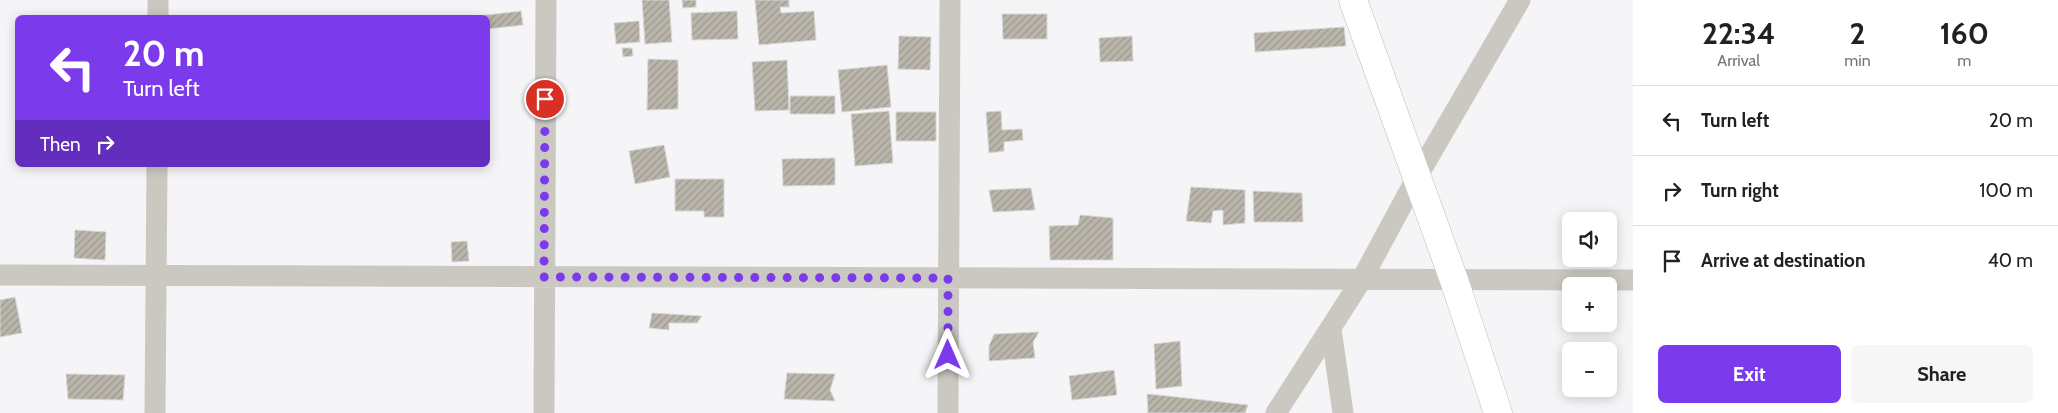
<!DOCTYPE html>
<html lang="en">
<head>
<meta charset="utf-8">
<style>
	:root { --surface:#fff; --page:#f6f6f6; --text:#202124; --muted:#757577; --line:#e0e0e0; --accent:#7c3aed }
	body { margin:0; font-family:Cabin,sans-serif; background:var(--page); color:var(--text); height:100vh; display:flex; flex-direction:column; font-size:19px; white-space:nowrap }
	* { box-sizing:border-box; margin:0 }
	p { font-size:16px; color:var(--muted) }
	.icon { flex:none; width:28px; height:28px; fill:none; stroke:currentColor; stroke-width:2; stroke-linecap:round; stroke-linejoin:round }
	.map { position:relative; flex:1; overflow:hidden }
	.details { display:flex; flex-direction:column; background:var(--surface); width:425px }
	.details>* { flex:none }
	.hud { position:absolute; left:15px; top:15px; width:475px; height:152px; border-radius:8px; box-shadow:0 2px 12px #0003; background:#7c3aed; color:#fff; overflow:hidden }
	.tools { position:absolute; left:1562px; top:212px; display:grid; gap:10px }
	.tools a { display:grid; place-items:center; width:55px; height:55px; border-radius:8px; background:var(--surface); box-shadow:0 2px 12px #0003; font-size:25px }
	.pin { position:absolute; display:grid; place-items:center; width:42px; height:42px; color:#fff; margin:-21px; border:2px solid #fff; border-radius:50%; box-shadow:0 1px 5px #0007 }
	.me { position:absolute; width:55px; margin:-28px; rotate:0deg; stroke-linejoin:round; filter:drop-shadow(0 0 4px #0008) }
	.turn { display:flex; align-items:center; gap:18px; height:105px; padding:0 25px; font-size:22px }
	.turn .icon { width:65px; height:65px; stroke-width:2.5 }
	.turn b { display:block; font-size:35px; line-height:42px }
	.then { display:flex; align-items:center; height:48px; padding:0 25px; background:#0003; gap:10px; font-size:19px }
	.eta { display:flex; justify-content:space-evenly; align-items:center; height:85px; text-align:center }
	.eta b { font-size:30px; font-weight:700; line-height:35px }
	.primary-button { display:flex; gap:10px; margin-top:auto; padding:10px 25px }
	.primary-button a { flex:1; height:58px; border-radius:8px; background:var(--accent); color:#fff; font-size:20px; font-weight:700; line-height:58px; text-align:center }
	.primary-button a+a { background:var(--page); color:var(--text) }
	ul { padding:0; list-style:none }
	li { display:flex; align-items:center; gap:15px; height:70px; padding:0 25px; border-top:1px solid var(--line) }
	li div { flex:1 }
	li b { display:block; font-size:19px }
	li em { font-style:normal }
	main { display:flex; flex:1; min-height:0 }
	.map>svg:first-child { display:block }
</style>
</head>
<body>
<main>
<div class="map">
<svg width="1633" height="413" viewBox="0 0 1633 413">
	<defs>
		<pattern id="building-hatch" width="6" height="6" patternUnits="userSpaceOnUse" patternTransform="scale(1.25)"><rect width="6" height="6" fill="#bab5ab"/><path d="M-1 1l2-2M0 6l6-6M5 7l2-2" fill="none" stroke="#9c988e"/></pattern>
	</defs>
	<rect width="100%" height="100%" fill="#f5f4f7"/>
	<path fill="url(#building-hatch)" stroke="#d7d7d9" d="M642 0H669L672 42 645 44Z
		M682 0H696V7L683 8Z
		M755 0H789V7H780L781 13 814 11 816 40 759 45Z
		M521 11 523 25 488 29V18H478V16Z
		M737 11 738 39 692 40 691 13Z
		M1002 14H1047V39H1003Z
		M639 21 640 42 616 44 614 23Z
		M1344 27 1346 46 1255 52 1254 33Z
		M899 36 931 37 930 70 898 69Z
		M1132 36 1133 61 1100 62 1099 38Z
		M622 48H632L633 56 623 57Z
		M648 59 678 60V109L647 110Z
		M787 60 789 110 755 111 752 62Z
		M887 65 891 107 842 112 838 70Z
		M790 96H835V114H790Z
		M889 111 893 163 855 166 851 114Z
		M1001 111 1002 130 1022 129 1023 140 1004 142V151L989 153 986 112Z
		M896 112H936V141H896Z
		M664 145 670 177 635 184 629 151Z
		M835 158V185L783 186 782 159Z
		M675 179H724V217H704V211H675Z
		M1191 187 1245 190V223L1223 225V210L1213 211 1211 223 1186 221Z
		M1031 188 1035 210 993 212 989 190Z
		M1253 191 1302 193 1303 222H1254Z
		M1080 215 1113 218V260H1050L1049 226 1078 225Z
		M75 230 106 232 105 260 74 258Z
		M467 241 469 261 452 262 451 242Z
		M15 297 22 333 0 337V300Z
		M652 313 702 316 697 323H669V330L649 328Z
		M1039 332 1033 342 1035 358 989 361V346L994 334Z
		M1180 341 1182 386 1156 389 1154 344Z
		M1114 370 1117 395 1072 400 1069 376Z
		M787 373 835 374 830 390 835 401 784 399Z
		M66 374 125 375 123 400 68 399Z
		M1147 394 1168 396 1248 405 1245 413H1148Z"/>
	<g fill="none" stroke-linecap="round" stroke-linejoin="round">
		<g stroke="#bebcb6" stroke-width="29">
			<path id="primary" d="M1353 0 1454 280 1498 413"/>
		</g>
		<path stroke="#cbc8c2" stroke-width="21" d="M158 18V0
			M0 275 1633 280
			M1331 329 1343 413
			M155 413 157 165
			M544 413 546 0
			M948 413 950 0
			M1276 413 1362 279 1417 177 1520 0"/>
		<use href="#primary" stroke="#fff" stroke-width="28"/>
	</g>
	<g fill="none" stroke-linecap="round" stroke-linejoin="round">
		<path stroke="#7c3aed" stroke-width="9" stroke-dasharray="0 16.2" d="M545 99 544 277 948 278V355"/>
	</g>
</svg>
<div class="tools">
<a><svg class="icon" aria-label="sound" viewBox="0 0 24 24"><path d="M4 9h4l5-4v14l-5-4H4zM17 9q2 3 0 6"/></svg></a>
<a>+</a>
<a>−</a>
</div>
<div class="pin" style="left:545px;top:99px;background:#d93025"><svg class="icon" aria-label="arrive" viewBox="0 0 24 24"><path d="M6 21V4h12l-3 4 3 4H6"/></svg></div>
<svg class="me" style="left:948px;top:355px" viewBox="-20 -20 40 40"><path d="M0-17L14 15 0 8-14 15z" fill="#7c3aed" stroke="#fff" stroke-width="4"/></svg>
<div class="hud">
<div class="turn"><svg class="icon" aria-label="left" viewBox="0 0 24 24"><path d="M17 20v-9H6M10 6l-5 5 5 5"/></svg><div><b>20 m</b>Turn left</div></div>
<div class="then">Then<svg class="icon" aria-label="right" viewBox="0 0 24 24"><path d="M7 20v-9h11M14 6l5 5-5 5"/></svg></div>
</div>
</div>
<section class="details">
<div class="eta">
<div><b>22:34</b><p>Arrival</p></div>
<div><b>2</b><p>min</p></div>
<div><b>160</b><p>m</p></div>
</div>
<ul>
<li><svg class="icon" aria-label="left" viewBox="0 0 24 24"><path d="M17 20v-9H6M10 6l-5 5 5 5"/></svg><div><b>Turn left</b></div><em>20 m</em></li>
<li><svg class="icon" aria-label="right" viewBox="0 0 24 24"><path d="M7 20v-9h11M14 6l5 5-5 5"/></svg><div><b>Turn right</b></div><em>100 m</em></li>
<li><svg class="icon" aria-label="arrive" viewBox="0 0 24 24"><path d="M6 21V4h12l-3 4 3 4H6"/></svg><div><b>Arrive at destination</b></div><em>40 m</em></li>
</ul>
<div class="primary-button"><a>Exit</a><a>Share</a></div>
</section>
</main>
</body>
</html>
